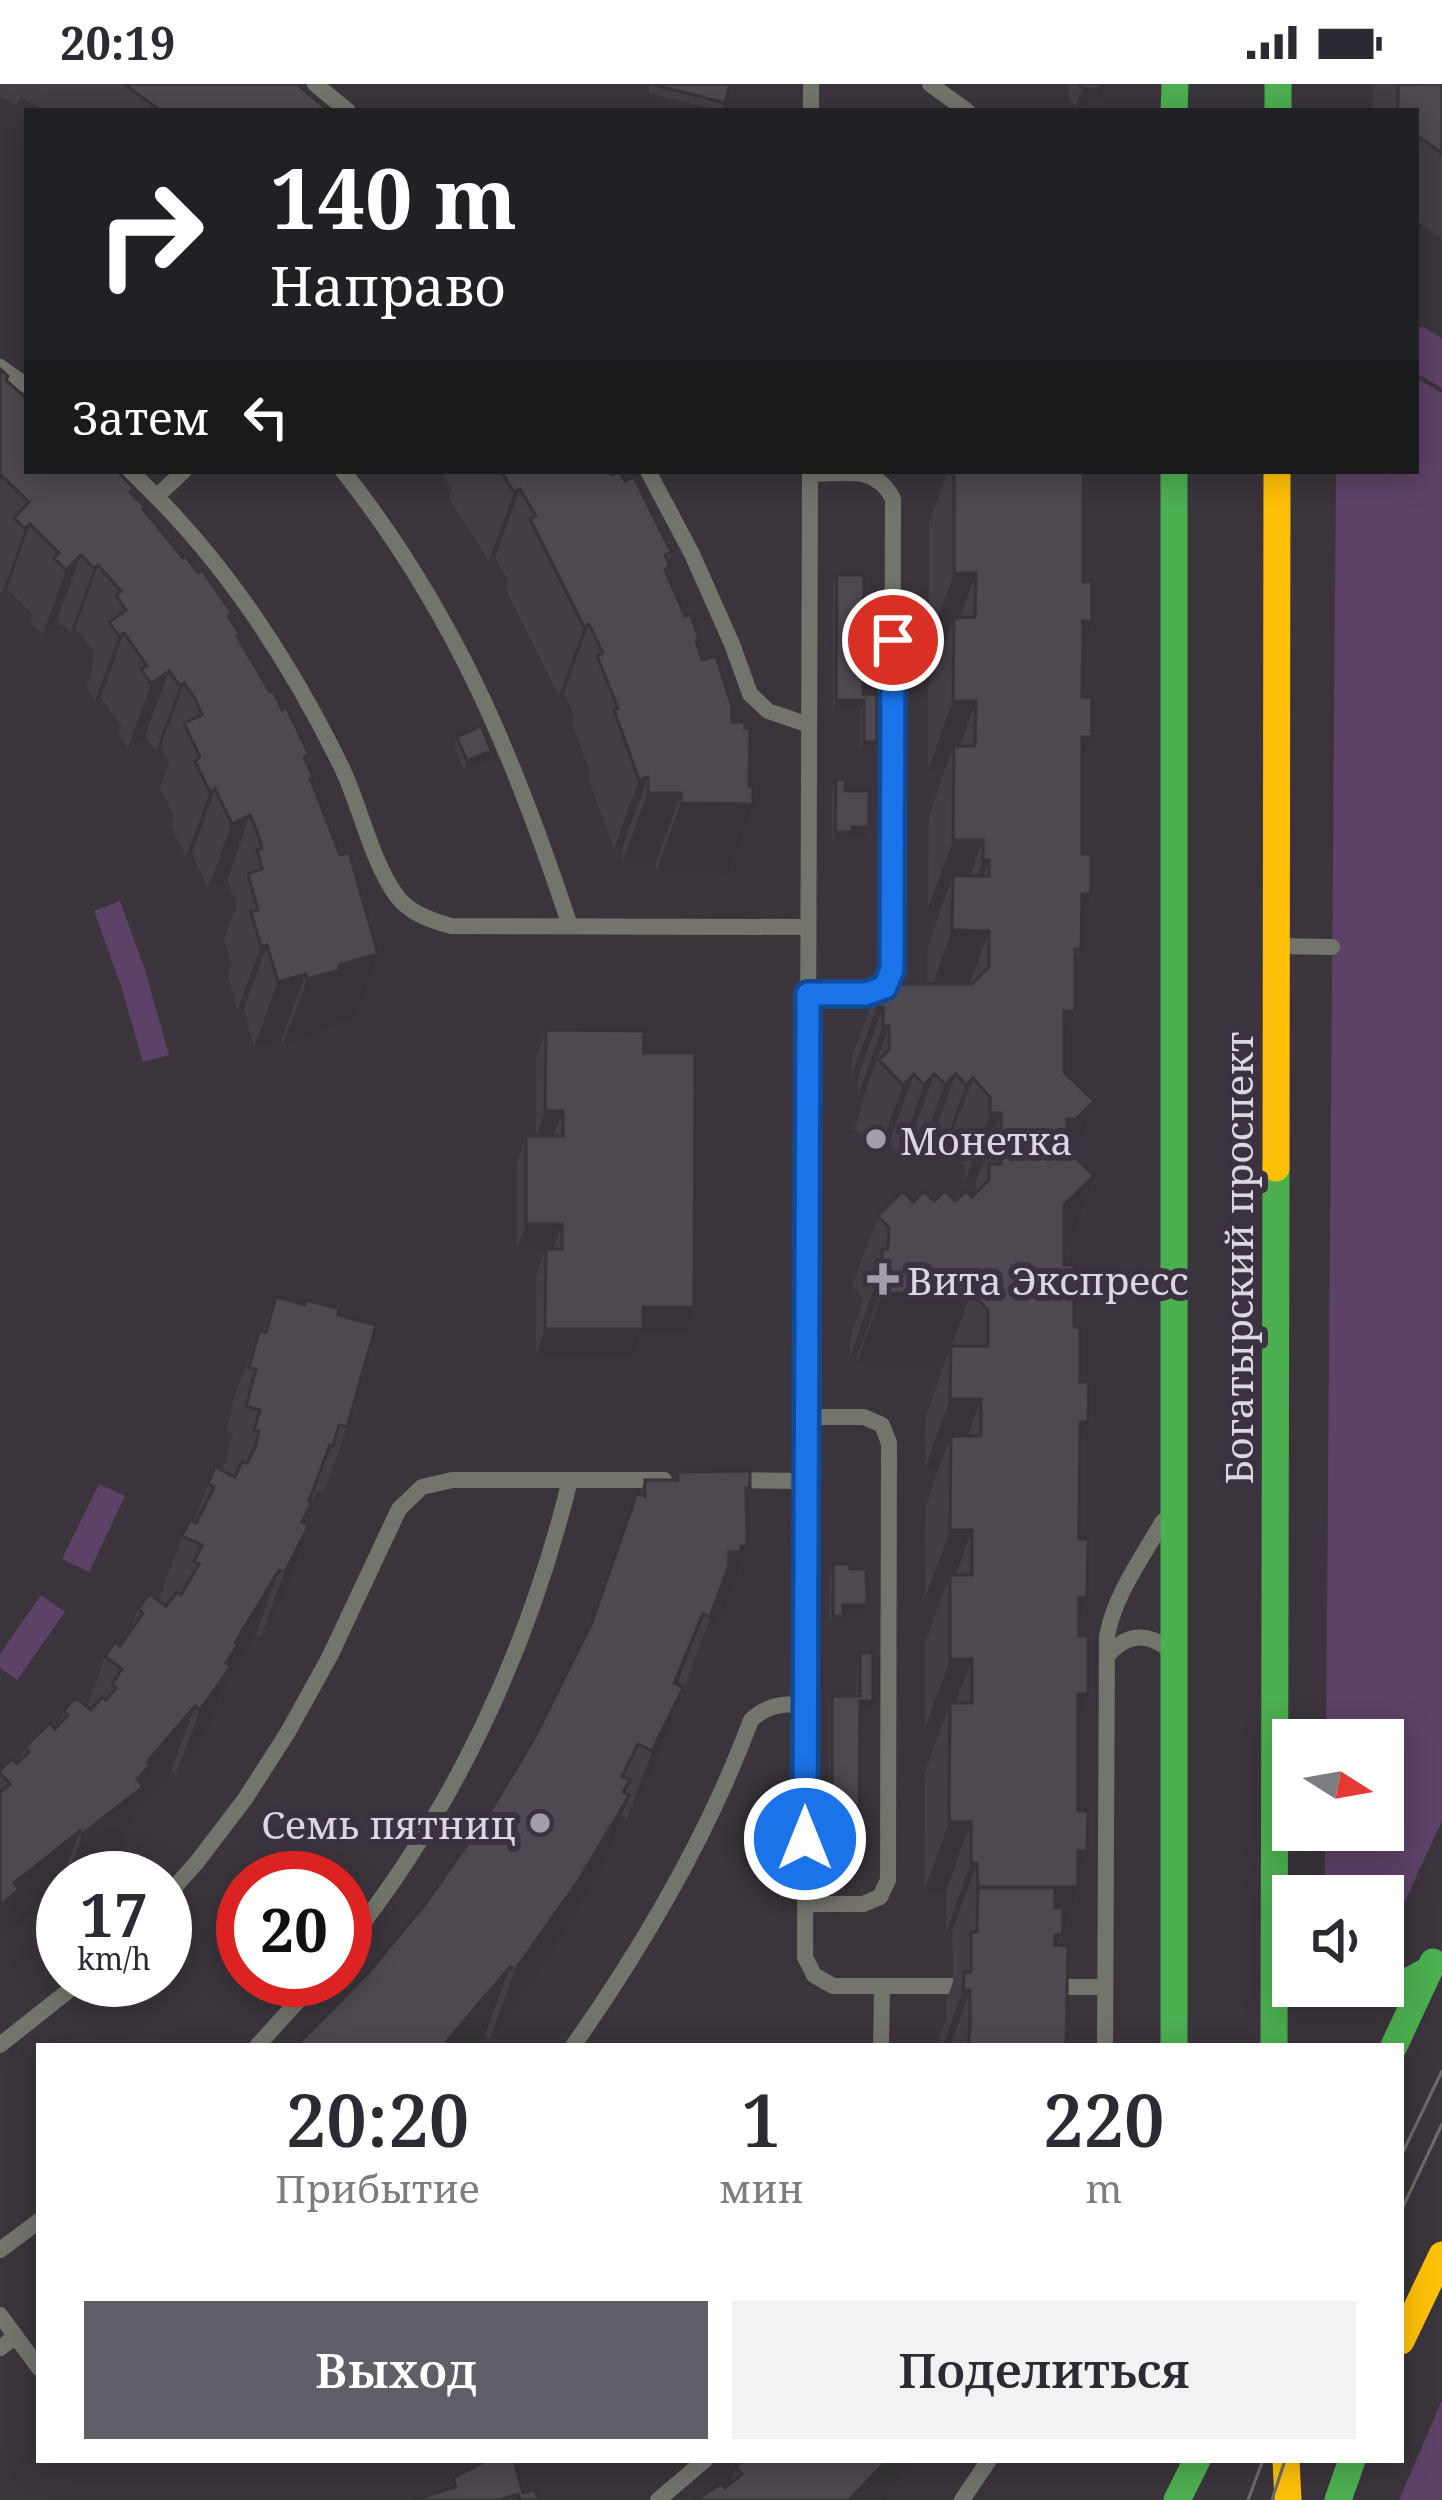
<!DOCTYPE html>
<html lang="ru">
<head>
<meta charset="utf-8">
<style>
	:root { --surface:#fff; --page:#f2f2f3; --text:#2b2b33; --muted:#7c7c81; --accent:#615e67 }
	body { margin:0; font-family:"Noto Serif",serif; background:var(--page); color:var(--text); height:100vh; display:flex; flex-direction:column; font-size:45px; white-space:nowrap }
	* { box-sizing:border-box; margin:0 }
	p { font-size:39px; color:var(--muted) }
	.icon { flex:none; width:66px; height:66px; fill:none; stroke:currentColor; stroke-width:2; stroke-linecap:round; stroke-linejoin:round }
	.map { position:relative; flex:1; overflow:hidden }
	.drawer { position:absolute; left:36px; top:1959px; width:1368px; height:420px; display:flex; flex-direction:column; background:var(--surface); border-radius:0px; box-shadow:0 6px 30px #0003 }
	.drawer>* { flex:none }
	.guide { position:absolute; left:24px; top:24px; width:1395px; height:366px; border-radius:0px; box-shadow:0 6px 30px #0003; background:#202124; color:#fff; overflow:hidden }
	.needle { width:78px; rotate:101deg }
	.controls { position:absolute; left:1272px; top:1635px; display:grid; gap:24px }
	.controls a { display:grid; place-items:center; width:132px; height:132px; border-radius:0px; background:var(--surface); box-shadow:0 6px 30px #0003; font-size:60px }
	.speed { position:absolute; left:36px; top:1767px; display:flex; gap:24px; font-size:60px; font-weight:700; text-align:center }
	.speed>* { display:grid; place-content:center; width:156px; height:156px; border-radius:50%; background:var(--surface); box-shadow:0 6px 30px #0003; line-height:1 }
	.speed small { font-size:30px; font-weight:400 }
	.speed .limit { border:18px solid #d22; background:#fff; color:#111 }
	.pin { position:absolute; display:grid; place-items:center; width:102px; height:102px; color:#fff; margin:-51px; border:6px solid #fff; border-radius:50%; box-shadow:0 3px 12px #0007 }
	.me { position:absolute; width:132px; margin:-66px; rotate:0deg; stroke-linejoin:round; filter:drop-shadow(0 0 9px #0008) }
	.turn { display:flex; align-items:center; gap:42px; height:252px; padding:0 48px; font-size:54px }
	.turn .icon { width:156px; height:156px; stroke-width:2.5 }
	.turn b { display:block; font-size:84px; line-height:102px }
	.then { display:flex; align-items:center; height:114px; padding:0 48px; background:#0003; gap:24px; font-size:45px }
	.eta { display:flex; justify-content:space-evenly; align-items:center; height:204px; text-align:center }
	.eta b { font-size:72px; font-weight:600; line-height:84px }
	.cta { display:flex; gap:24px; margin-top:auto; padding:24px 48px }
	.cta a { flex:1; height:138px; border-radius:0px; background:var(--accent); color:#fff; font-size:48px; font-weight:600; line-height:138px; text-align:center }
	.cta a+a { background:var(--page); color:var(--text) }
	.status { display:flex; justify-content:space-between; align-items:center; height:84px; padding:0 60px; background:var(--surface); direction:ltr }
	.status svg { height:33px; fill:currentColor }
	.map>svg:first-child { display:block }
</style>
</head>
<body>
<div class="status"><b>20:19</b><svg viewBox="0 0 49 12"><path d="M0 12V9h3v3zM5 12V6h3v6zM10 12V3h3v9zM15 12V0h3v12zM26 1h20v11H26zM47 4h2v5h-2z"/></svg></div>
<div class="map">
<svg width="1442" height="2416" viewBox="0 0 1442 2416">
	<rect width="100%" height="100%" fill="#3b343c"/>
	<path fill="#5d4166" d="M1416 243H1423L1442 254V304L1416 289Z
		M1416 294 1442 309V1737L1398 1832 1383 1825V1812H1354L1325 1798V1746H1383V1656H1326L1336 387H1416Z
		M120 817 145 886 169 971 143 978 121 902 94 827Z
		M99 1400 125 1412 89 1488 62 1475Z
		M41 1511 65 1528 17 1596 0 1584V1570Z
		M1442 2316V2416H1399Z"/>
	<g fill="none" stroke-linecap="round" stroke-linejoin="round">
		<path stroke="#72756c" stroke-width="16" d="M315 0 348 27
			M811 0V27
			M930 0 967 27
			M0 283 27 302
			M130 387C221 471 288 573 342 684 360 722 372 778 396 811 409 829 430 836 451 842L808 843
			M343 387C455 529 514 672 570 842
			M648 387 692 470 732 560 750 610 768 627 809 641
			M810 387 805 1873 814 1891 833 1902H952
			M157 412 184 387
			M1279 862 1332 863
			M808 911H866L885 903 892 886 893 415C876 380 845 390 810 390
			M732 1396 807 1397
			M1107 1572C1125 1551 1145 1547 1167 1564
			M165 1814 197 1778 245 1715 288 1648 330 1572 399 1425 422 1403 452 1396H664
			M805 1820H863L880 1813 888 1796 889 1359 882 1341 864 1333H806
			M345 1862C454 1727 529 1564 570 1396
			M1045 1903H1105
			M0 1961 82 1896
			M257 1962 317 1896
			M573 1962C644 1861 708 1752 751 1636 769 1620 782 1620 805 1620
			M881 1962 882 1902
			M1105 1962 1107 1552C1115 1510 1142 1474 1163 1437
			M0 2166 39 2137
			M0 2231 39 2284
			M0 2264 16 2252
			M658 2416 705 2376
			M962 2416 989 2376"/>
		<path stroke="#4caf50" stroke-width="27" d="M1278 0V27
			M1174 27 1175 0
			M1174 387V1962
			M1321 1902C1367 1916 1390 1909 1430 1885
			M1274 1962 1276 1084
			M1394 1962 1433 1878
			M1177 2416 1197 2376
			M1338 2416 1352 2376"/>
		<path stroke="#ffc107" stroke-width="27" d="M1276 1084 1277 387
			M1401 2257 1442 2171
			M1286 2376 1288 2416"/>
		<path stroke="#6d6b6b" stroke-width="3" d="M1401 2072 1442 1987
			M1401 2127 1442 2040
			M1248 2416 1263 2376
			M1272 2416 1285 2376"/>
	</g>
	<path fill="#433f45" d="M0 0H297L329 27H45L21 13 17 21 0 12Z
		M650 0H730L722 27 648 9Z
		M1068 0H1104L1099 15 1092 22H1076L1069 15Z
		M1373 0H1442V155L1416 137V27H1373Z
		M0 285 8 292 7 297 27 387 134 404 131 410 143 426 232 529 230 536 240 550 239 554 309 670 306 678 313 693 311 697 378 870 354 935 319 945 317 951 283 960 282 955 254 963 244 925 237 927 228 892 232 881 224 854 237 821 234 812 227 796 208 804 192 770 186 773 171 741 174 732 160 704 170 678 160 664 156 667 145 652 128 664 118 650 121 642 101 613 95 617 86 602 94 578 92 575 95 568 75 545 71 549 57 536 43 551 30 539 33 531 7 505 2 509 0 508Z
		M440 387H610L671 468 668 478 667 491 685 532 699 556 697 561 728 789 656 788V778H622L623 762 614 765 589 695 591 689 572 641 575 633 564 609 559 612 505 504 508 496 495 474 489 477 449 415 452 405Z
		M948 387H1090L1083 406V498L1092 538 1082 563V613L1092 653 1082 681 1081 865 1075 881V927L1064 956V988L1094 1017 1073 1074 1069 1161 1064 1166V1181L1080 1298 1088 1338 1080 1362 1079 1552 1088 1610 1078 1636V1727L1087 1767 1078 1792 1059 1862 1066 1962H939V1956L946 1936V1917L953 1898V1872L952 1848H946V1807H924L925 1688 941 1644H925V1560L941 1515H925L926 1421 939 1384H925L926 1331 945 1278H857V1272H850V1253L863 1217V1213L852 1202 878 1132 913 1118 955 1117 972 1113 976 1109V1098H965V1082L947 1063 941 1070 930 1059 920 1069 909 1059 899 1070 889 1059 878 1070 854 1045 864 1016V1011H858V993L851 992 852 973 877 904H881L883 900H927L928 861 941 825H928L929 731 945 686H928V603L945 558H929V439Z
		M837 491 863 610 877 658 874 667H860L861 625H833V500Z
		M457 653 488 676 464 686 454 662Z
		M836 696 845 707 869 743 866 752H851L849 757H832V705Z
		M546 946 644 969 685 1248H641L633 1271H536V1191L546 1165H550H517V1078L526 1052H536V972Z
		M276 1213 338 1231 347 1343 324 1408 317 1406 309 1426 285 1506 261 1553 256 1550 222 1606 207 1647 176 1690 171 1687 133 1731 120 1767 85 1794H63V1811L59 1814 56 1811 0 1857V1686L17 1680 25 1663 55 1645 58 1641 64 1626 87 1623 105 1573 120 1562 129 1549 138 1525 166 1522 168 1521 159 1516 182 1452 194 1438 208 1400 222 1387 233 1350 226 1348 235 1312 259 1247 263 1249Z
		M678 1388 746 1415 722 1530H718L716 1536H709L685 1602 678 1599 677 1601 683 1604 658 1672 627 1735 622 1732 604 1780 553 1865 490 1955 485 1951 476 1962H296L368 1889 426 1819 488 1731 534 1655 588 1548 645 1396H675Z
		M833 1480 850 1485 863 1530H843L839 1541H829L830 1489Z
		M860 1569 873 1617 870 1626H860L856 1745H829V1621L832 1612H856L857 1578Z
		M736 2383 885 2416 725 2404 730 2400Z"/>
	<path fill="#373338" d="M1104 0 1099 15 1092 22H1076L1083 4Z
		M1081 387H1090L1067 450Z
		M520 405 495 474 489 477 514 408Z
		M30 440 7 505 2 509 25 445Z
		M81 471 57 536 43 551 66 486Z
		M98 481 75 545 71 549 94 484Z
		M954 489H976L954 549V534L945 558H929Z
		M1083 537 1092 538 1067 607Z
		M589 540 564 609 559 612 584 543Z
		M124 549 101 613 95 617 119 552Z
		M169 587 145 652 128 664 151 600Z
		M184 599 160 664 156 667 180 602Z
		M836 616H864L861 625H833Z
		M953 617H976L954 678V662L945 686H928Z
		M1082 653H1092L1067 722Z
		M864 658H877L874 667H860Z
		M491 667 488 676 464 686 467 677Z
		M648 693 623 762 614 765 639 696Z
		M215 705 192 770 186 773 210 708Z
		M648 709H681L656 778H622Z
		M681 719 753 720 728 789 656 788Z
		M250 731 227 796 208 804 232 740Z
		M852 743H869L866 752H851L849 757H832L835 748Z
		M953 756H983L958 825 953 792 941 825H928Z
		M983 776H989L964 845H958Z
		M1082 810H1091L1066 879Z
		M952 846 989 847 964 916H927Z
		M267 861 244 925 237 927 261 863Z
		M378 870 354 935 319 945 317 951 283 960 307 895 339 881Z
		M306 890 282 955 254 963 278 898Z
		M877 923H883L858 993 851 992Z
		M1064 927H1075L1050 996Z
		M883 942H889L864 1011H858Z
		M914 990 889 1059 878 1070 903 1001Z
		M934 990 909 1059 899 1070 924 1001Z
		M956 990 930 1059 920 1069 945 1000Z
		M973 994 947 1063 941 1070 966 1001Z
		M1094 1017 1069 1087 1051 1104 1067 1035Z
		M545 1027H563L553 1052H536Z
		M990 1029H1001L976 1098H965Z
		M1094 1092 1069 1161 1039 1190 1064 1121Z
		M526 1140H562L553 1165H517Z
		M875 1203H882L857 1272H850Z
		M882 1209H971L945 1278H857Z
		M643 1223H694L685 1248H641L633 1271H536L545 1245Z
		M950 1315H981L956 1384 951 1352 939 1384H925Z
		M1080 1338H1088L1063 1407Z
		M312 1418 290 1479 309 1441 285 1506 261 1553 302 1438Z
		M950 1446H972L950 1506V1491L941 1515H925Z
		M741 1462H747L722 1530H718L716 1536H709L729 1468Z
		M279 1486 256 1550 222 1606 207 1647 176 1690 200 1626 235 1559Z
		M1079 1514H1087L1062 1583Z
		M843 1521H867L863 1530H840Z
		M703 1530 678 1599 649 1668 674 1599Z
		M833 1532H843L839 1541H829Z
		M950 1575H972L950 1635V1619L941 1644H925Z
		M683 1604 658 1672 627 1735 652 1667Z
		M1078 1610H1088L1063 1679Z
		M860 1617H873L870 1626H857Z
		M195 1622 171 1687 133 1731 120 1767 85 1794H67L82 1750 137 1695 147 1678Z
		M630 1696 616 1735 629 1712 604 1780 553 1865 490 1955 515 1886Z
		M832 1736 859 1737 856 1745H829Z
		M949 1738H971L946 1807H924Z
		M80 1747 56 1811 0 1857V1822L14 1799Z
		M1078 1767H1087L1074 1803H1078L1038 1919 977 1848Z
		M971 1779H977L952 1848H946Z
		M510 1883 485 1951 476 1962H445L447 1957Z
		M963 1906H970L950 1962H943Z
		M887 2376H914L885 2416H849Z"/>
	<path fill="#4e4950" stroke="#373338" stroke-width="3" d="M124 0H297L329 27H161Z
		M651 0H730L725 19Z
		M1078 0H1103L1099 5 1083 4Z
		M1398 0H1442V69L1416 51V27H1398Z
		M0 285 8 292 6 296 27 315V387H117L134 404 130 408 145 423 143 425 183 474 185 471 198 489 202 486 232 529 228 532 240 550 237 552 270 608 273 606 282 626 286 623 309 670 304 673 313 693 310 694 340 771 349 768 378 870 339 881 340 886 307 895 306 890 278 898 267 861 261 863 251 828 258 826 248 790 262 785 257 766 262 764 257 747 250 731 232 740 215 705 210 708 195 677 200 673 184 639 202 631 195 615 184 599 180 602 169 587 151 600 141 585 147 582 124 549 119 552 109 538 126 526 116 511 121 507 98 481 94 484 81 471 66 486 54 474 59 469 30 440 25 445 14 434 29 418 2 392 0 395Z
		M501 387H610L612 391 619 388 625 397 634 393 671 468 665 471 670 482 665 486 685 532 691 531 699 556 696 557 702 576 716 572 732 622V638H745V644H750L749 702H753V720L681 719V709H648V693L639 696 614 626 618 624 597 572 603 569 589 540 584 543 530 435 536 432 520 405 514 408Z
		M954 387H1083V498L1092 497V538L1083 537 1082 613H1092V653H1082V770H1091V810H1082L1081 865H1075V927H1064V988L1094 1017 1076 1035H1067V1074H1076L1094 1092 1064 1121V1181H1074V1243H1080V1298H1089L1088 1338H1080L1079 1455H1088L1087 1514H1079V1552H1088V1610H1078V1727H1088L1087 1767H1078V1803H978L977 1779H971V1738H949L950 1619H972V1575H950V1491H972V1446H950L951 1352H981V1315H950L951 1262H988V1226L971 1209H882V1203H875V1184H882V1165H888L889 1144 878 1132 903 1107 913 1118 924 1107 934 1117 945 1107 955 1117 966 1107 972 1113 989 1096V1080H1001V1029H990V1013L973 994 966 1001 956 990 945 1000 934 990 924 1001 914 990 903 1001 879 976 889 966V942H883V923H877V904H883V900H972L989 883V847L952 846 953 792H989V776H983V756H953L954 662H975L976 617H953L954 534 975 533 976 489H954Z
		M837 491H864L863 610H877V658H864V616H836Z
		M481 642 491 667 467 677 457 653Z
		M836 696H846L845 707H869V743H852L853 748H835Z
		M546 946 644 947V969H695L694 1223H643V1245H545L546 1165H562V1140H526V1052H563V1027H545Z
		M276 1213 305 1221 306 1216 339 1225 338 1231 376 1241 347 1343 339 1341 333 1362 330 1361 309 1417 312 1418 302 1438 309 1441 285 1488 279 1486 235 1559 238 1561 226 1579 231 1582 200 1626 195 1622 147 1678 150 1681 137 1695 143 1703 82 1750 80 1747 14 1799 19 1805 0 1822V1708L10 1700 0 1689V1686L12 1675 17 1680 29 1668 25 1663 50 1639 55 1645 68 1631 64 1626 76 1614 91 1626 102 1613 106 1616 116 1604 112 1600 122 1585 105 1573 115 1558 120 1562 143 1529 138 1525 149 1510 166 1522 177 1508 181 1511 199 1480 194 1478 202 1461 182 1452 190 1436 196 1439 214 1403 208 1400 215 1383 235 1393 242 1377 247 1379 255 1364 259 1347 254 1346 260 1326 246 1322 256 1285 249 1284 259 1247 266 1249Z
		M750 1387V1404H746L747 1462H741V1468H729V1481L710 1533 703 1530 674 1599 683 1604 652 1667 638 1660 622 1692 630 1696 623 1708 629 1712 578 1797 515 1886 510 1883 447 1957 452 1962H296L368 1889 426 1819 488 1731 534 1655 591 1541 637 1409 645 1412V1396H678V1388Z
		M833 1480H849L850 1485H866L867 1521H843V1532H833Z
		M860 1569H873V1617H860L859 1737 832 1736V1612H860Z
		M330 1787 339 1794H325Z
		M345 1798 352 1804 345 1813Z
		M978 1804H1055V1824H1063V1850L1055 1851V1861L1068 1862 1066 1962H968L970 1944V1906H963L964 1888H971V1848H977Z
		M488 2376H514L523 2409 534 2406 539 2416H520L518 2410 499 2416H414L456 2403 453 2394Z
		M744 2376H887L849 2416H695L721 2400 725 2404 742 2390 736 2383Z"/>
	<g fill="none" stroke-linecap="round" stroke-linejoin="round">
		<g stroke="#114b97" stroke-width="30">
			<path id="route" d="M805 1755 808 910H866L885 903 892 886 893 556"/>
		</g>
		<use href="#route" stroke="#1a73e8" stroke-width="21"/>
	</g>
	<g fill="#a49da6" stroke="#3c3140" stroke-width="4.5">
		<circle cx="876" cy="1055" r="12"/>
		<path d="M877 1177h12v12h12v12h-12v12h-12v-12h-12v-12h12z"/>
		<circle cx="540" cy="1739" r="12"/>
	</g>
	<g text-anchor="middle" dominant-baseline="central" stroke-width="12" stroke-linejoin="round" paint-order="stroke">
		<g font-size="39" fill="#ddd6df" stroke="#3c3140" text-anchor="start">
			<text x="900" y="1055">Монетка</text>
			<text x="907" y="1195">Вита Экспресс</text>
			<text x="516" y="1739" text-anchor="end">Семь пятниц</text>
		</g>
		<g font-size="39" fill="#ddd6df" stroke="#3c3140">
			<text transform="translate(1237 1174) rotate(-90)">Богатырский проспект</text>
		</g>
	</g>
</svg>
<div class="controls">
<a><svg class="needle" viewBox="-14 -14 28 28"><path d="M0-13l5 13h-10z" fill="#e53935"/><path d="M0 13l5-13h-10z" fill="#7c7c81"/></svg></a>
<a><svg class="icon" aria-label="sound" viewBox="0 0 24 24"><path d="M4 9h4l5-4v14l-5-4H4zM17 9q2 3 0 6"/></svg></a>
</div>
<div class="speed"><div>17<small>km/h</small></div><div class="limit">20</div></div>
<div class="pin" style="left:893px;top:556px;background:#d93025"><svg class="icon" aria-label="arrive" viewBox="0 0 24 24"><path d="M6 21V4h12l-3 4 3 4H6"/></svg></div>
<svg class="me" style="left:805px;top:1755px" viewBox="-20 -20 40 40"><circle r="17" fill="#1a73e8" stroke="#fff" stroke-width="3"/><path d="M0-11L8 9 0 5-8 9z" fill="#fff"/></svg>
<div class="guide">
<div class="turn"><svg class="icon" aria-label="right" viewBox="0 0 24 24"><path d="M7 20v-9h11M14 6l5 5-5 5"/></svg><div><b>140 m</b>Направо</div></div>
<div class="then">Затем<svg class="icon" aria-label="left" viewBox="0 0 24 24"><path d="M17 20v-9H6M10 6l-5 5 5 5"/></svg></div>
</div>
<section class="drawer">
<div class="eta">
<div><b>20:20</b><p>Прибытие</p></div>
<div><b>1</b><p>мин</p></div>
<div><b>220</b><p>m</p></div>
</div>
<div class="cta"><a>Выход</a><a>Поделиться</a></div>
</section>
</div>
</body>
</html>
